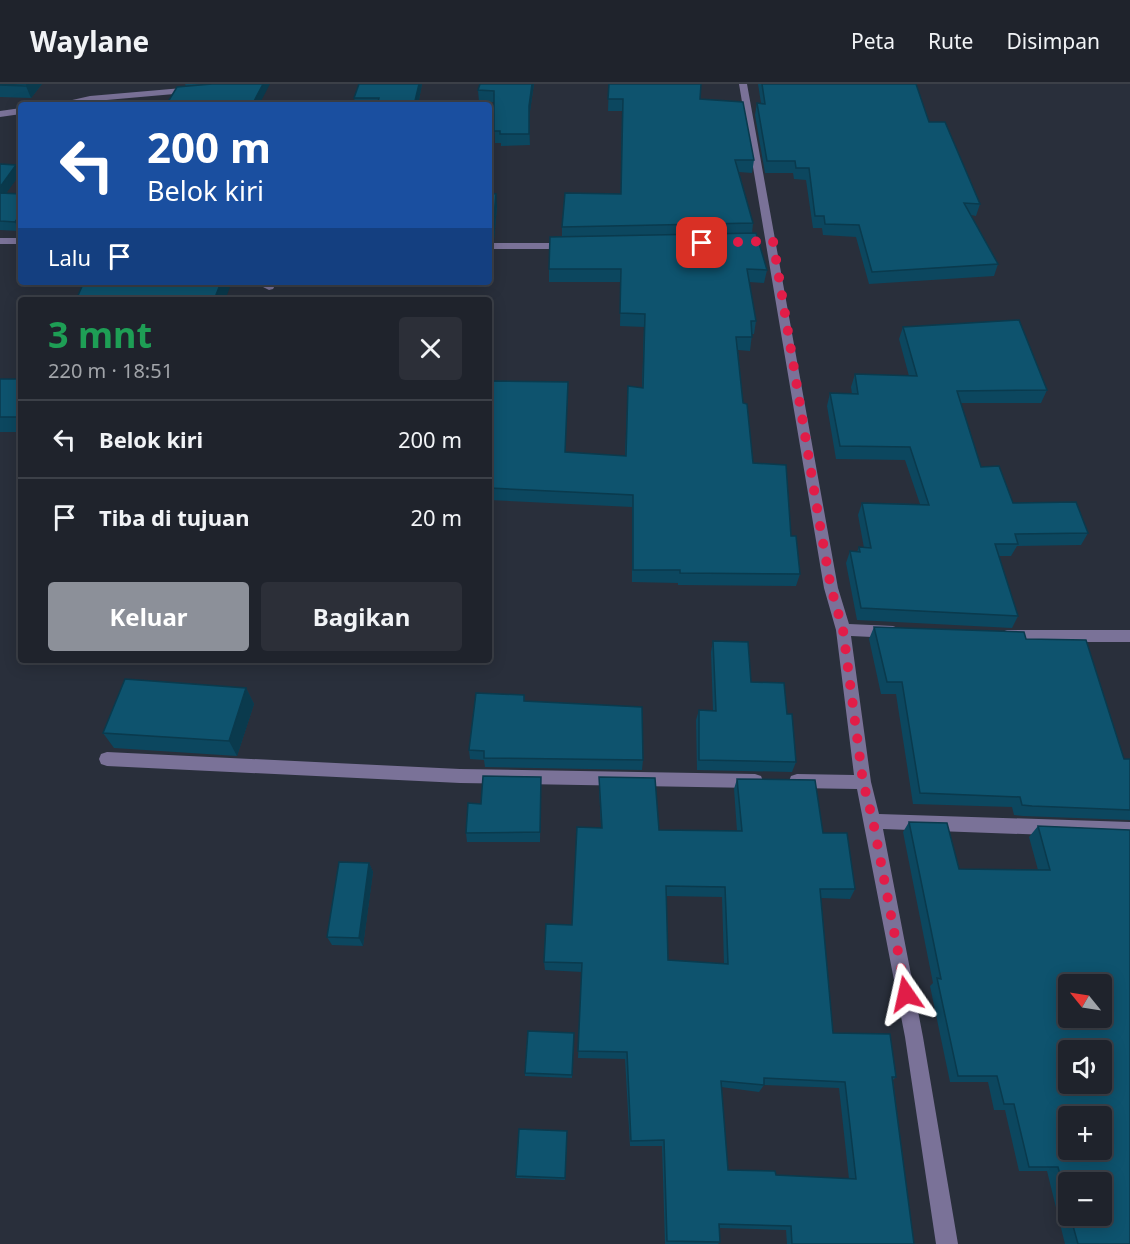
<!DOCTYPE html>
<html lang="id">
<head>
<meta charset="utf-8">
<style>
	:root { --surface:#1f232c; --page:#2c2f38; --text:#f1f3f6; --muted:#a1a4a9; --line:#3c4048; --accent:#8c9099 }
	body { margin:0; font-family:"Noto Sans",sans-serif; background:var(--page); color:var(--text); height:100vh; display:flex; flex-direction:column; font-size:22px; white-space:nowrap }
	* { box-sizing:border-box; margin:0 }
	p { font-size:20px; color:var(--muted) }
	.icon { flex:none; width:33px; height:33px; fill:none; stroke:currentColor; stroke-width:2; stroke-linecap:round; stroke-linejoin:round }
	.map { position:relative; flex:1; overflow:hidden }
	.drawer { position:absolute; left:18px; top:213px; width:474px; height:366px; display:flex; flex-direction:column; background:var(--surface); border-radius:6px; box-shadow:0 3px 15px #0003,0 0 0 2px var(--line) }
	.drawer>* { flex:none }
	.top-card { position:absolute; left:18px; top:18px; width:474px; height:183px; border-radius:6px; box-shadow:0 3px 15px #0003,0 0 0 2px var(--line); background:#1a4fa0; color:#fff; overflow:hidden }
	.needle { width:39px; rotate:300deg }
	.buttons { position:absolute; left:1058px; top:890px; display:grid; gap:12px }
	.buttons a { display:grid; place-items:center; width:54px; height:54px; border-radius:6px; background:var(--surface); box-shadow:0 3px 15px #0003,0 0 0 2px var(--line); font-size:30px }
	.pin { position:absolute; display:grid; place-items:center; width:51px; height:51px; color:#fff; margin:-26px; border-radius:12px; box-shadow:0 3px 9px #0006 }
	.me { position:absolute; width:66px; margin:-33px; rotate:349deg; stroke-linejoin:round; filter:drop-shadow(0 0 4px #0008) }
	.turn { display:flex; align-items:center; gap:21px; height:126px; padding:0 30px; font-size:27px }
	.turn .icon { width:78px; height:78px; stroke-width:2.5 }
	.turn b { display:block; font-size:42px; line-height:51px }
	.then { display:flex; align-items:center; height:57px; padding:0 30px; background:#0003; gap:12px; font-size:22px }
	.round { display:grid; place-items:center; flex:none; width:63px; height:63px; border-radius:6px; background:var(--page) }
	.head { display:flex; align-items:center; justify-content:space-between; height:102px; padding:0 30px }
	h1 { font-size:36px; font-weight:700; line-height:45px; color:#1e9e55 }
	.button { display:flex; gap:12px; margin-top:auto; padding:12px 30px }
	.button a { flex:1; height:69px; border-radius:6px; background:var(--accent); color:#fff; font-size:24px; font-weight:700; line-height:69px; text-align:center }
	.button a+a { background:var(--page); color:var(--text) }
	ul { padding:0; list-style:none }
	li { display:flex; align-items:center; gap:18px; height:78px; padding:0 30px; border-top:2px solid var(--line) }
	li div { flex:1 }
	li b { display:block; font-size:22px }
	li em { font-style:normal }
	header { display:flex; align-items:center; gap:36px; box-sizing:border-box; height:84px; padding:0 30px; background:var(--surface); border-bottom:2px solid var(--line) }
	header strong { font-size:28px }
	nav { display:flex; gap:33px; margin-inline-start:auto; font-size:21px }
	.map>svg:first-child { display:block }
</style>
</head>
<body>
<header>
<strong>Waylane</strong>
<nav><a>Peta</a><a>Rute</a><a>Disimpan</a></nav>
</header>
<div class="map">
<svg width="1130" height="1160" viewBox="0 0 1130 1160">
	<rect width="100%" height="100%" fill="#292f3b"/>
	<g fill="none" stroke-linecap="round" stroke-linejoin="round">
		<path fill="#7a7298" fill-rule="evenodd" d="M739 0H747L838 504 849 540 893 542 898 544 900 548 898 552 893 554 851 552 871 698 879 730 1130 738V754L883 745 923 953 958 1160H936L905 953 857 705 797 704 791 702 789 697 791 692 797 690 854 691 836 546 824 504Z
			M194 3 197 4V8L50 21 90 12Z
			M21 24V30L0 33V27Z
			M0 154H21V160H0Z
			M489 159H569L574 162 569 165H489Z
			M265 198H277L273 205 269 206 263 203Z
			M1007 546H1130V558H1007L1002 556 1000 552 1002 548Z
			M107 668 460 685 755 690 761 692 763 697 761 702 755 704 460 699 107 682 101 680 99 675 101 670Z"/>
	</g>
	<path fill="#0c475f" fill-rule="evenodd" d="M0 0H42L31 14 0 13Z
		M185 0H205L186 2Z
		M359 0H422L418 21H356L354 14Z
		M480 0H534L529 34 530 61 501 62V59H495L494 18H479L478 6Z
		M609 0 700 15 754 76 752 89 739 88 753 139 752 150 767 186 764 199 749 198 756 237 754 250H752L750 267 738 266 743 319 753 379 791 452 800 490 796 502 678 501V499L632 498V423L489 416V297L566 368 625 372 628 302 642 304 644 243 620 242 621 198H549V185L562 153V143L621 110 622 27H608Z
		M758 0H916L929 38 980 120 976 132 971 131 998 180 994 192 869 200 856 153 823 151 822 144H813L806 96 794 95 793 89H765L755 31 757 19H761Z
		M0 80 16 81 20 90 6 109 21 110V144L19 147 0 146Z
		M489 109 497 122 494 156H489Z
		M903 243 1047 306 1041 319H961L981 383 1013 419 1088 449 1081 461 1017 462 1011 472H999L1018 532 1012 544 857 536 846 479 850 467 857 468 859 463 864 464 858 431 862 419 920 420 905 376 836 375 827 322 830 309 852 310 851 303 855 290 909 292 899 255Z
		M0 295H21V348H0Z
		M874 543 1026 555 1124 675H1130V736L1023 732 1014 731 1012 723 913 720 896 610H881L869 555Z
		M713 557 751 598 787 630 796 678 792 688 697 686 696 636 699 626 713 627 711 568Z
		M246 604 254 620 237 672 114 664 103 649Z
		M524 611 525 617 643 676 642 686 485 683 484 676 470 675 469 666Z
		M541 693 540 758H467L466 749 481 720Z
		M599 693 659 746 737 747 734 705 737 695 823 749 855 805 850 815 821 814 833 949 896 993 893 996 914 1160H787L786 1146 719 1144 720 1158 718 1160H665L662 1062H630L625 975 578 974 582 888 545 886 544 878 572 841 601 743 599 703ZM666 812 722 813 724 880 668 876ZM764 1001 839 1004 849 1095 776 1091 728 1086 721 1003 759 1008Z
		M909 738 959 785 1038 786 1029 753 1038 742 1130 746V1160H1065L1047 1087H1019L1005 1026H994L988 998H950L930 902 933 899 903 748ZM1068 1098 1101 1131H1068Z
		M369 779 373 788 363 862 332 861 327 853Z
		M574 949 572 994 525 992V989Z
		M567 1047 565 1096 516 1094V1092Z"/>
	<path fill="#0a3a4d" d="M28 0H42L31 14 26 2Z
		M263 0H270L259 21H252Z
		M419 0H422L418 21H414Z
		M532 0H534L529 34 530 61 529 22Z
		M16 81 20 90 0 118V103Z
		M496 110 497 122 494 156 493 144Z
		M21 129V144L19 147 15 138Z
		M221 198H232L225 216H214Z
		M246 604 254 620 237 672 229 657Z
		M369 779 373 788 363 862 359 854Z"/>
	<path fill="#0e536e" stroke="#0a3a4d" stroke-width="1.5" fill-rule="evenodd" d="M0 0H28L26 2 0 1Z
		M212 0H263L252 21H166L177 3Z
		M359 0H419L414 21H377L379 14H354Z
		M480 0H532L529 22V50H500V47H494V7L478 6Z
		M609 0H701L700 15 743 18 754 76H735L753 139 562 143 565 109 621 110 623 15H608Z
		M762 0H916L929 38H945L980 120 964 119 998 180 872 188 859 141 825 140 824 132H815L809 84H796L795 77H767L757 19 765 20Z
		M0 80 16 81 0 103Z
		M0 109 21 110V129L15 138 0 137Z
		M489 109 496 110 493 144H489Z
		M756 149 767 186 747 185 756 237H751L752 253H736L743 319 747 320 753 379 786 381 791 452H796L800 490 680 489V486H633V411L489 404V297L568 298 565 368 626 372 628 302 643 304 645 230 620 229 621 185H549L550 153Z
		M84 198H221L214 216H76Z
		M1019 236 1047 306 957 307 981 383 999 382 1013 419 1076 418 1088 449 1015 450 1018 460H995L1018 532 861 524 850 467 860 468 859 463 871 464 862 419 929 421 910 363 840 362 830 309 858 310 855 290 917 292 903 243Z
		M0 295H21V333H0Z
		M874 543 1024 548 1026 555 1086 556 1124 675H1130V726L1032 722 1022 721 1020 713 920 709 902 598H887Z
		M713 557 748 558 751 598 784 599 787 630H792L796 678 699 676V626L716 627Z
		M125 595 246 604 229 657 103 649Z
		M476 609 524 611V617L642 623 643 676 484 674V667L469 666Z
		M483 692 541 693 540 748 466 749 468 719 481 720Z
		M599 693 655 694 659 746 742 747 737 695 815 696 823 749H847L855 805H820L833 949 890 950 896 993H892L914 1160H792L791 1142 719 1140 720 1158 667 1157 664 1056 631 1057 627 968 578 967 582 879 544 878 546 840 572 841 577 743 602 744ZM666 802 725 803 728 880 668 876ZM764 994 845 998 856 1095 776 1091 775 1087 728 1086 721 997 764 1001Z
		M909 738 947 739 959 785 1050 786 1038 742 1130 746V1160H1078L1070 1131H1101V1098H1068V1121L1058 1083H1029L1014 1020H1004L997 992H958L937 894 941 895ZM1068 900H1101V933H1068ZM1068 966H1101V999H1068ZM1068 1032H1101V1065H1068Z
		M339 778 369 779 359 854 327 853Z
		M528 947 574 949 572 991 525 989Z
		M519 1045 567 1047 565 1094 516 1092Z"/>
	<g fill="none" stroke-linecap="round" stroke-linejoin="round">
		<path stroke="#e11d48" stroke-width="10" stroke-dasharray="0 18" d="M702 159 773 157 819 436 831 504 843 546 863 698 873 737 906 910"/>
	</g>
</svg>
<div class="buttons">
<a><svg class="needle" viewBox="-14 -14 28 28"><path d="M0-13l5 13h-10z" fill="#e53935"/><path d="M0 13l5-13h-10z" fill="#a1a4a9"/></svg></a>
<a><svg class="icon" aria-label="sound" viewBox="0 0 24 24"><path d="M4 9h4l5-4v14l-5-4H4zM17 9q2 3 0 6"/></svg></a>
<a>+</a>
<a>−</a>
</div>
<div class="pin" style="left:702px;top:159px;background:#d93025"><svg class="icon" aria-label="arrive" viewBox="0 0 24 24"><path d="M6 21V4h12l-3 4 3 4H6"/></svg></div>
<svg class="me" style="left:906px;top:910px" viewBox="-20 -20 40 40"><path d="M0-17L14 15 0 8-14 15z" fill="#e11d48" stroke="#fff" stroke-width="4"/></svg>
<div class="top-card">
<div class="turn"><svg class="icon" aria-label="left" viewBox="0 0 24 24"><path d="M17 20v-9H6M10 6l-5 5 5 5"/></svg><div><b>200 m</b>Belok kiri</div></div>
<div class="then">Lalu<svg class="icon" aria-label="arrive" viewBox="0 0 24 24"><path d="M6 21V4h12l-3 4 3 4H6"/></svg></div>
</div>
<section class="drawer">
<div class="head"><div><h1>3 mnt</h1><p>220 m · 18:51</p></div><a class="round"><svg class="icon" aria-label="close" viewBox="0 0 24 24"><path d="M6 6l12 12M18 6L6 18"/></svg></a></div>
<ul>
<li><svg class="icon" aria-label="left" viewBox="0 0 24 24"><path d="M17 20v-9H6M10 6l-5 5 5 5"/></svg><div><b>Belok kiri</b></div><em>200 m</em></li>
<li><svg class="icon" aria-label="arrive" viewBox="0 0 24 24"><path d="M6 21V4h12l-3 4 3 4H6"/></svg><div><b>Tiba di tujuan</b></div><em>20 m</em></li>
</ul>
<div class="button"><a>Keluar</a><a>Bagikan</a></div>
</section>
</div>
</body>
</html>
